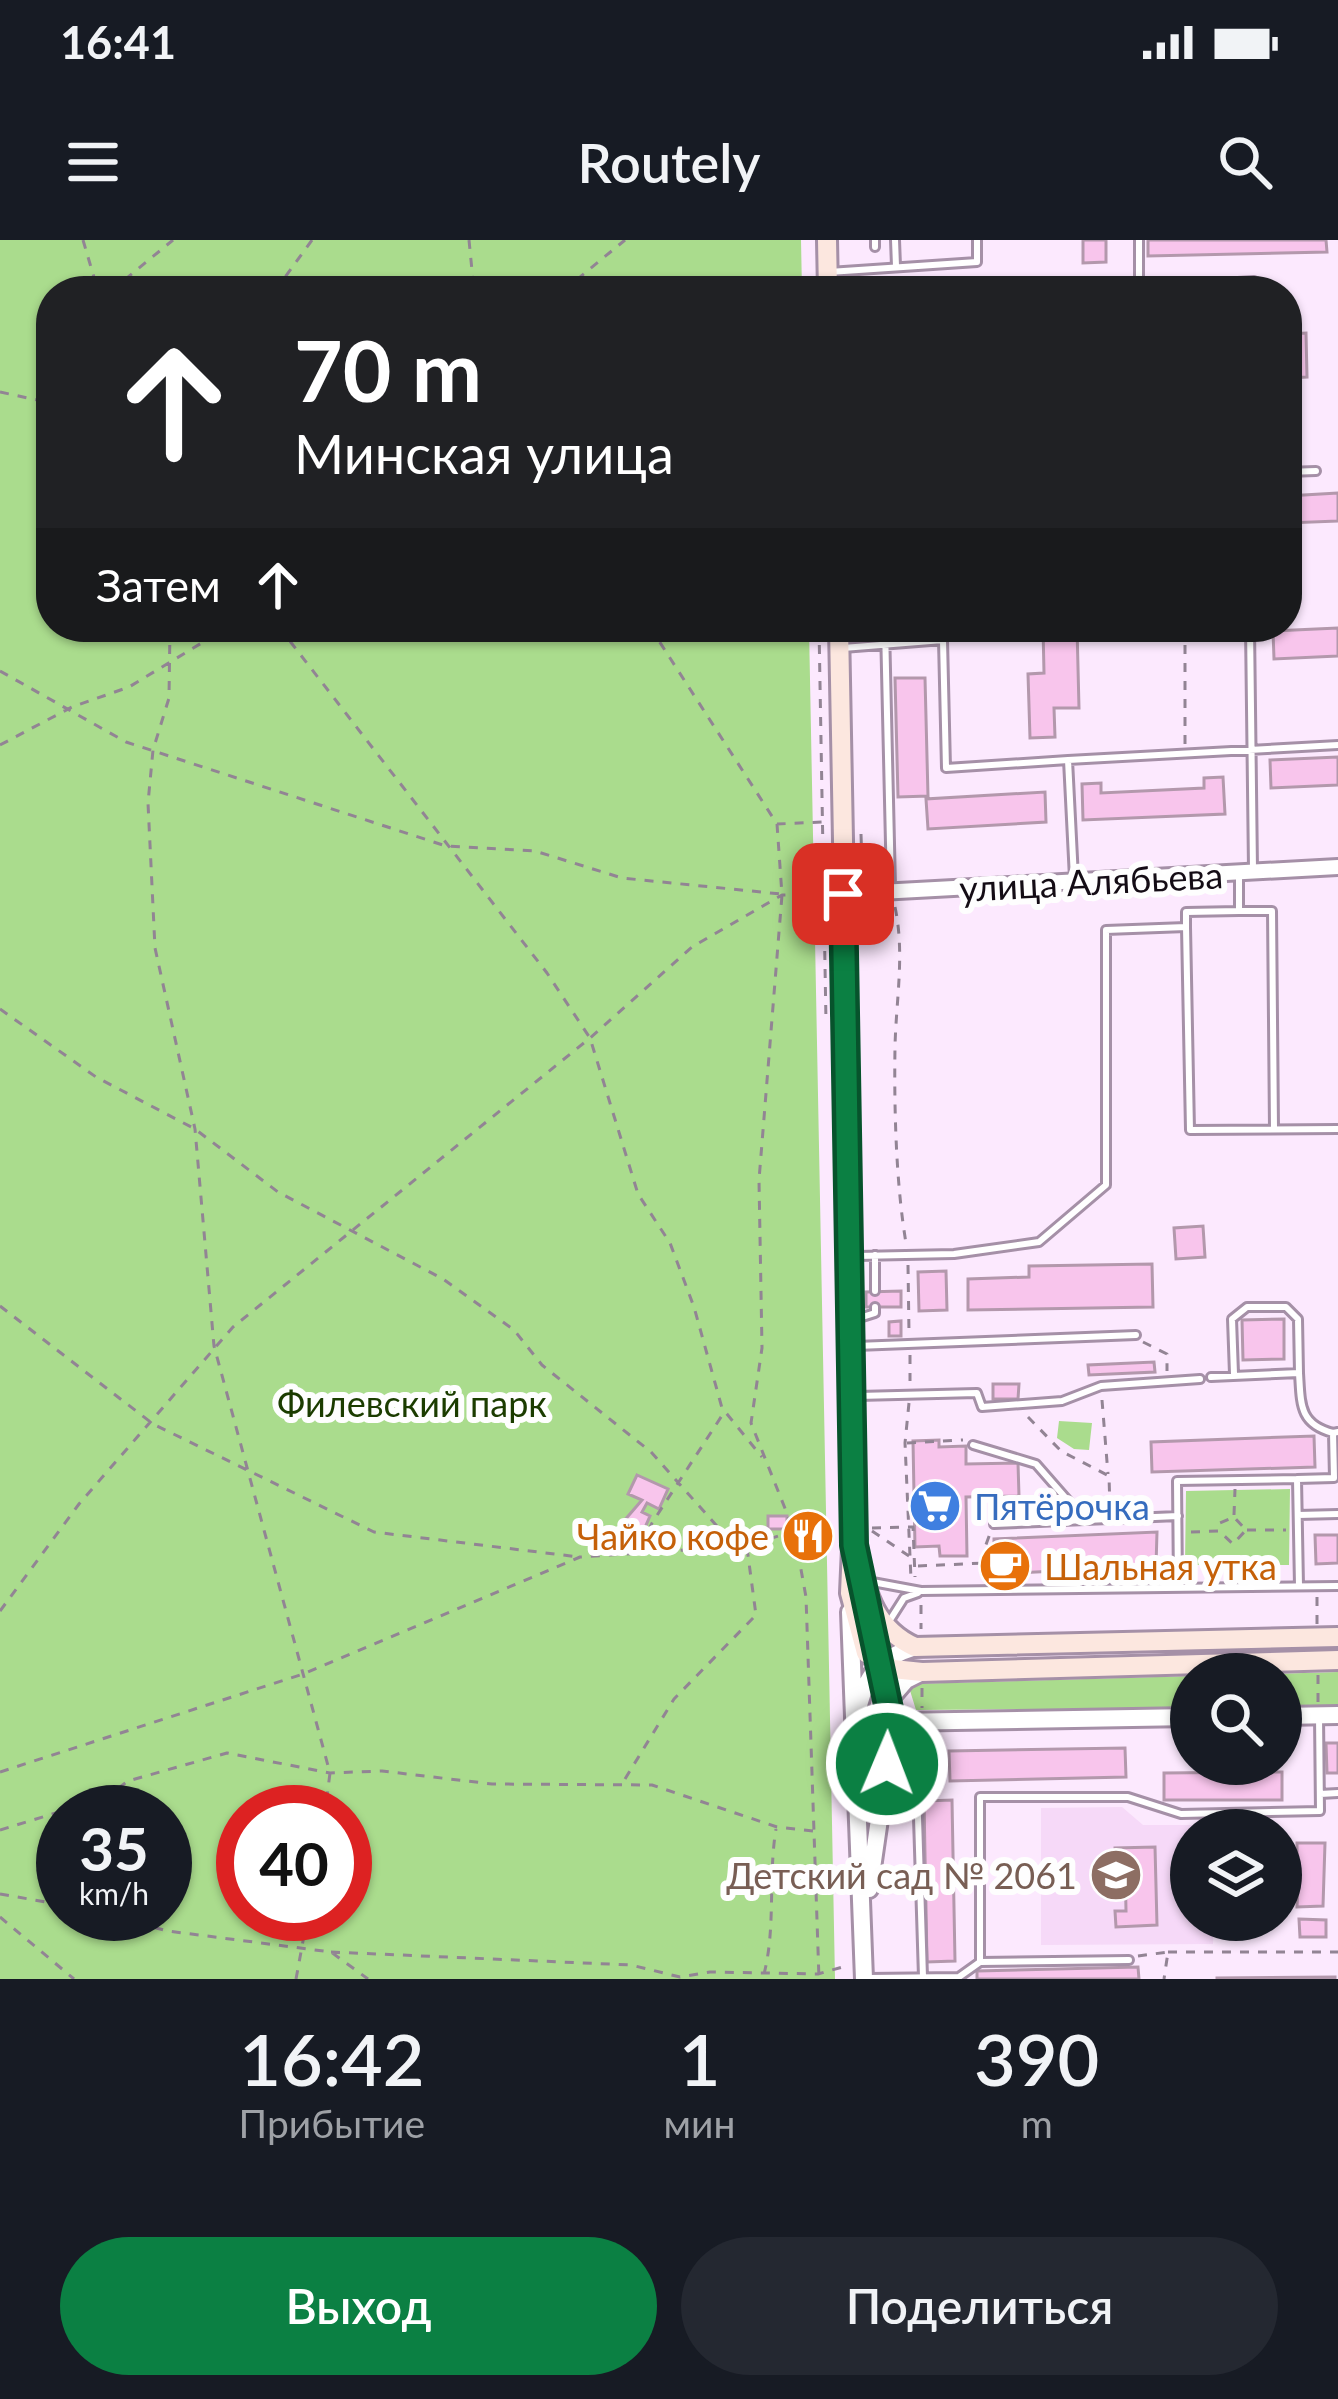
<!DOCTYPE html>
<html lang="ru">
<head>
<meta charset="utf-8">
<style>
	:root { --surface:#171b24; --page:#242831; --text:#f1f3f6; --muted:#9ea1a6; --accent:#0b8043 }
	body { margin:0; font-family:Lato,sans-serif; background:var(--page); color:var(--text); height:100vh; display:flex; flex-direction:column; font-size:45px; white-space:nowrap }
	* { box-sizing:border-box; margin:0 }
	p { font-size:39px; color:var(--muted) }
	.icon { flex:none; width:66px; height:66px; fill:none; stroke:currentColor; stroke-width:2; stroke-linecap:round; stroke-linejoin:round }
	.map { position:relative; height:1739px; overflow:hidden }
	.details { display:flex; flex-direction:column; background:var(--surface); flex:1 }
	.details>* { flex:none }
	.top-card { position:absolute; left:36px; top:36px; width:1266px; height:366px; border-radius:48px; box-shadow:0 3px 9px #0004; background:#202124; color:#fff; overflow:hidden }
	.buttons { position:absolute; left:1170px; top:1413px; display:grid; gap:24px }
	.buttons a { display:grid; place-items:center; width:132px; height:132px; border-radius:50%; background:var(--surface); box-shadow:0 3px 9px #0004; font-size:60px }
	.speed { position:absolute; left:36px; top:1545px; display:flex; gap:24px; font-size:60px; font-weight:700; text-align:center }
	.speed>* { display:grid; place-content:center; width:156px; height:156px; border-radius:50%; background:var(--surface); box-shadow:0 3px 9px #0004; line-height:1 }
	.speed small { font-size:30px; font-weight:400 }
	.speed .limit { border:18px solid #d22; background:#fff; color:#111 }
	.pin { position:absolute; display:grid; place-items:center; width:102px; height:102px; color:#fff; margin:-51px; border-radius:24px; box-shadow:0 6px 18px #0006 }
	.me { position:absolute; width:132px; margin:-66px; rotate:1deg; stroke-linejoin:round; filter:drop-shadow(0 0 9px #0008) }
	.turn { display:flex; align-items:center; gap:42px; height:252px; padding:0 60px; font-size:54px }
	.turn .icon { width:156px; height:156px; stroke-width:2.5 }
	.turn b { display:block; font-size:84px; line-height:102px }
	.then { display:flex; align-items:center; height:114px; padding:0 60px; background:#0003; gap:24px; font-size:45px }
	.eta { display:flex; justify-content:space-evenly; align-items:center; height:204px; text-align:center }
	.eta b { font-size:72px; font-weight:600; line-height:84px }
	.action { display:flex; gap:24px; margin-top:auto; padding:24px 60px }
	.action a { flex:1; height:138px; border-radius:72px; background:var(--accent); color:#fff; font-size:48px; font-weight:600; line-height:138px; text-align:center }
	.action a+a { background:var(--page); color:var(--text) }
	.status { display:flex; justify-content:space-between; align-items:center; height:84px; padding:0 60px; background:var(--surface); direction:ltr }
	.status svg { height:33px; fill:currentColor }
	header { display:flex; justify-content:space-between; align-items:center; height:156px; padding:0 60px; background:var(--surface); font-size:54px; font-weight:600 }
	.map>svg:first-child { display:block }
</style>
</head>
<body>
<div class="status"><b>16:41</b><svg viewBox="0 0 49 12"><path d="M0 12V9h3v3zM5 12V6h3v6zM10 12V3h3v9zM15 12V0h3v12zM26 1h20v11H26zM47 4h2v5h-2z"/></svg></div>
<header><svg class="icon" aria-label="menu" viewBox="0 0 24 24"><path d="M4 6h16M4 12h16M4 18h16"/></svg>Routely<svg class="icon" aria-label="search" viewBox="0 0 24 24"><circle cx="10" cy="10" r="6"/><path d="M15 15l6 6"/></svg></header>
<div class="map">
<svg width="1338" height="1739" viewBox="0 0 1338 1739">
	<rect width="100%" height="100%" fill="#fce9fe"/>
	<path fill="#f6d9f8" d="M1122 1567 1143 1585H1214V1590H1191V1680H1214L1213 1704 1041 1705V1568Z"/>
	<path fill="#aadc8d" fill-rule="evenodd" d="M0 0H801L802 51H51V387H809L835 1739H0ZM63 1572H165V1674H63ZM243 1572H345V1674H243Z
		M1059 1181 1092 1183 1089 1210 1074 1209 1057 1198Z
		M1290 1249 1289 1325H1185L1186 1251Z
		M1338 1432V1467H1281V1434H1268Z
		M1191 1436V1468L916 1470 908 1444Z
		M877 1492 882 1514 871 1617 864 1619V1499Z"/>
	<path fill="#f8c5ec" stroke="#b398ac" stroke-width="3" d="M1083 0H1106V22L1083 23Z
		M1148 0H1326L1327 12 1148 16Z
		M909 40H943L944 51H909Z
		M1306 93 1307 137 1287 138V94Z
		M1338 253V281L1287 283V256Z
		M1043 387H1077L1079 468H1054L1055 497 1030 498 1028 434 1044 433Z
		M1338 388V416L1274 419 1273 391Z
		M895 438H925L928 556 898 557Z
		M1338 517V545L1271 548 1270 520Z
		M1223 537 1225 574 1083 580 1082 544 1101 543V553L1204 548V538Z
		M1045 552 1046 582 928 589 926 559Z
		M1203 986 1205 1017 1176 1019 1174 988Z
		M1152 1024 1153 1067 968 1070V1039L1029 1037V1026Z
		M946 1031 947 1070 919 1071 918 1032Z
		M901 1051V1067H866V1052Z
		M1284 1079V1119L1243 1120 1242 1080Z
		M901 1081V1096H889V1082Z
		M1154 1122 1155 1132 1089 1135 1088 1125Z
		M993 1144H1019L1018 1159H993Z
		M1314 1196 1315 1227 1152 1232 1151 1202Z
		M939 1200V1207L966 1206V1224L1018 1223 1019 1256 966 1257 967 1316H940L939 1306 915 1307 913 1201Z
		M637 1235 668 1249 659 1269 647 1263 642 1272 650 1276 643 1292 623 1282 642 1260 628 1254Z
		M768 1276H787V1289H768Z
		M1157 1292 1156 1326 994 1334V1299Z
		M1315 1295H1338V1323L1316 1324Z
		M1326 1503H1338V1533H1327Z
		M1125 1508 1126 1537 950 1541 949 1511Z
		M1282 1532V1560H1164V1533Z
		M952 1560 955 1721 927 1722 924 1561Z
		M1297 1603H1325L1323 1666 1297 1667 1298 1642H1281V1635H1297Z
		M1155 1607 1157 1685 1116 1687 1115 1671H1126L1125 1621 1115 1622V1608Z
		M1299 1679 1326 1680V1697H1300Z
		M1138 1727 1139 1739H977V1731Z
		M1335 1737V1739H1217V1738Z"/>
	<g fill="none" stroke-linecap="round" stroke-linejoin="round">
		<g stroke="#a590a7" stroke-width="12">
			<path id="service" d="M875 0V7
				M895 0 896 26
				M1139 0V47
				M829 32 977 22V0
				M1139 48 1254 41 1273 51
				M1287 232 1316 231
				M885 387 891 647
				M1250 387 1253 629
				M843 408 943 400 946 528 1068 520
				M1074 638 1068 520 1338 505
				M1239 671H1272L1274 889
				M1186 687V672L1239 671V636
				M875 1015V1051
				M857 1016 954 1014 1039 1002 1106 945V690L1186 687 1190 890 1338 889
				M856 1079 875 1073V1067
				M856 1106 1136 1095
				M1299 1133C1301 1164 1299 1184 1333 1193
				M1211 1137 1299 1133 1298 1079 1286 1067H1247L1232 1079 1234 1134
				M858 1156 977 1153 982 1167 1062 1161 1101 1146 1200 1139
				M973 1205 1036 1224 1084 1279
				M1298 1275 1338 1274
				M994 1284 1178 1276
				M867 1341 921 1351 1338 1346
				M1178 1345 1177 1241 1297 1239
				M1299 1346 1297 1239 1334 1238 1333 1193 1338 1192
				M890 1380 904 1358 918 1353
				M902 1486 916 1514 923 1737
				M1320 1554 1338 1553
				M1129 1720 980 1722V1557H1128L1181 1574 1320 1571 1319 1476
				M868 1738 959 1737 980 1722"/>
		</g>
		<g stroke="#a590a7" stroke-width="20">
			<path id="minor" d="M843 654 1338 627"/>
		</g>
		<g stroke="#a590a7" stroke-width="22">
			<path id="tertiary" d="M850 1372 864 1739
				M887 1462 906 1440 922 1432
				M859 1465C868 1431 883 1417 915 1407
				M1281 1476 1338 1475
				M893 1482 1191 1477
				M869 1649 893 1482 872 1369"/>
		</g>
		<g stroke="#a590a7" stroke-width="24">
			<path id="secondary" d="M827 0 828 51
				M839 387 855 1240 850 1353 866 1413 893 1429 922 1432 1338 1420
				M857 1316C867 1355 875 1389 915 1407L1338 1397"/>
		</g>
		<path stroke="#928494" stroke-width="3" stroke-dasharray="9 9" stroke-linecap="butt" d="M83 0 98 51
			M469 0 474 51
			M111 51 173 0
			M275 51 312 0
			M563 51 625 0
			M41 106 51 98
			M0 152 51 163
			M170 387 169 458 153 510 148 563 155 708 195 889 214 1106 330 1533 325 1572
			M279 387 547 733 590 798 638 954 670 1003 694 1067 722 1168 762 1217
			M650 387 777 584 823 582
			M819 387 826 782
			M1185 387V506
			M0 431 126 502 446 606 535 611 622 638 781 654
			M0 505 72 467 129 447 228 387
			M777 584 782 655 759 940 762 1108 751 1183 794 1291 806 1357 819 1739
			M861 594 862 626
			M895 667C905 714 896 760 895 807 894 868 896 944 906 1003
			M0 769 96 837 195 889 278 952 443 1039 514 1090 542 1125 651 1212 724 1294 758 1301
			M908 1025 909 1093
			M0 1066 153 1184 374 1292 579 1317
			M1143 1102 1167 1114V1131
			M910 1115V1141
			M1102 1160 1108 1234
			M909 1163 905 1203 911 1339
			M1028 1177 1061 1211 1109 1236 1110 1269
			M907 1203 963 1200
			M1234 1275 1235 1249
			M872 1288 913 1287 915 1337
			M1247 1290H1286
			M872 1291 909 1316
			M1191 1292 1219 1291 1233 1304 1246 1290 1234 1277 1220 1283 1219 1291
			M653 1307 647 1294 652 1283 723 1174
			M918 1326 986 1323
			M1142 1336H1168
			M987 1340 984 1310 991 1291
			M1317 1357V1384
			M921 1365V1389
			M0 1371 79 1264 233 1087 590 798 692 707 782 655 824 654
			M1318 1435V1462
			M922 1448V1468
			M0 1532 303 1434 580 1317 747 1306 794 1291 838 1289
			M625 1539 674 1459 756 1375 747 1308
			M0 1590 105 1558 128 1541 227 1513 330 1533 382 1531 492 1544 652 1545 777 1587 814 1591
			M0 1654 63 1665
			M102 1674 168 1691 331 1712 368 1739
			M0 1677 74 1739
			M331 1712 631 1725 680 1737 710 1732 818 1734 846 1726
			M1168 1712H1338
			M1138 1716 1168 1712 1164 1739
			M764 1734C776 1687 768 1637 776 1589
			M296 1739 308 1674"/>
		<use href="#service" stroke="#fff" stroke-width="6"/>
		<use href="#minor" stroke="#fff" stroke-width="14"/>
		<use href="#tertiary" stroke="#fff" stroke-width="16"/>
		<use href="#secondary" stroke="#fce7df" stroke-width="18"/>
	</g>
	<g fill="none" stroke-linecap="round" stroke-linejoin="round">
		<g stroke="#07532c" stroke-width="30">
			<path id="route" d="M843 654 854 1305 892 1483 887 1524"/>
		</g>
		<use href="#route" stroke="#0b8043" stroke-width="21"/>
	</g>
	<defs>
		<g id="supermarket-disc" transform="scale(2.7)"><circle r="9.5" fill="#3f7fe0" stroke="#fefefe"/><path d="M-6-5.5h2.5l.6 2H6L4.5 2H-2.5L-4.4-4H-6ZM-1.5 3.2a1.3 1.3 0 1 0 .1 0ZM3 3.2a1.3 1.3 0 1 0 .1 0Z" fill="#fff"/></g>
		<g id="restaurant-disc" transform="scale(2.7)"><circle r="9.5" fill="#e8710a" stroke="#fefefe"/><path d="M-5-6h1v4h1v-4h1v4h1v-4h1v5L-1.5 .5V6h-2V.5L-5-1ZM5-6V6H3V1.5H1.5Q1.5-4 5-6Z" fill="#fff"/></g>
		<g id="cafe-disc" transform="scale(2.7)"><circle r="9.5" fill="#e8710a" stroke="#fefefe"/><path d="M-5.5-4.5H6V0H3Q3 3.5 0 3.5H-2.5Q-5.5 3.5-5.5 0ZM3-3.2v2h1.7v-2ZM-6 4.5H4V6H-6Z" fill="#fff"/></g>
		<g id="school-disc" transform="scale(2.7)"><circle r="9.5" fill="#8d6e63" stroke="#fefefe"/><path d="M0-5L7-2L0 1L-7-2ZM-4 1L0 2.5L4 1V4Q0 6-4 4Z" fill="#fff"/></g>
	</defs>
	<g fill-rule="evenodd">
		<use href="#supermarket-disc" x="935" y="1266"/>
		<use href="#restaurant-disc" x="808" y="1296"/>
		<use href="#cafe-disc" x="1005" y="1326"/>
		<use href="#school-disc" x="1116" y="1635"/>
	</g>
	<g text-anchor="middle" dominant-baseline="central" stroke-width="12" stroke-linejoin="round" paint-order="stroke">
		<g font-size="36" fill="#140c15" stroke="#fefefe">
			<text transform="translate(1091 641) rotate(-3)">улица Алябьева</text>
		</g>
		<g font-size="36" fill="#1b3c00" stroke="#fefefe">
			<text x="412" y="1163">Филевский парк</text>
		</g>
		<g font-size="36" fill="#366cbe" stroke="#fefefe" text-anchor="start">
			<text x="974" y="1266">Пятёрочка</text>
		</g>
		<g font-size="36" fill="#c56008" stroke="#fefefe" text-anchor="end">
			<text x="769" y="1296">Чайко кофе</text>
			<text x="1044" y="1326" text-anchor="start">Шальная утка</text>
		</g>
		<g font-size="36" fill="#785e54" stroke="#fefefe" text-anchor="end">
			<text x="1077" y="1635">Детский сад № 2061</text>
		</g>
	</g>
</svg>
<div class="buttons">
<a><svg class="icon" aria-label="search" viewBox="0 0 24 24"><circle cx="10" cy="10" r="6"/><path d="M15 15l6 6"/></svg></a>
<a><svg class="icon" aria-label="layers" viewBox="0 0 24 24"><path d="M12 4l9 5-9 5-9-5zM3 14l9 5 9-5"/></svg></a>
</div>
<div class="speed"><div>35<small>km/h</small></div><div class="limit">40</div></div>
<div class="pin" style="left:843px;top:654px;background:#d93025"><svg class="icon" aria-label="arrive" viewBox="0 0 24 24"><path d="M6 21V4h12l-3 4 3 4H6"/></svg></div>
<svg class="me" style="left:887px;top:1524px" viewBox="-20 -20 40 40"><circle r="17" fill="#0b8043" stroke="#fff" stroke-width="3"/><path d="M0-11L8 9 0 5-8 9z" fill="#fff"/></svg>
<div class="top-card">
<div class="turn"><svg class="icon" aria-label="ahead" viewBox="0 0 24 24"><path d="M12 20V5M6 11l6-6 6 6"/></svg><div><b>70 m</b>Минская улица</div></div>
<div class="then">Затем<svg class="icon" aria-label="ahead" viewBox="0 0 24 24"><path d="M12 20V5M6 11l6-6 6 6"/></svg></div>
</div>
</div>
<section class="details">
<div class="eta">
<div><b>16:42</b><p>Прибытие</p></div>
<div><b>1</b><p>мин</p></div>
<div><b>390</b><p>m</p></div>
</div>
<div class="action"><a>Выход</a><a>Поделиться</a></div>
</section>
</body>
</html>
